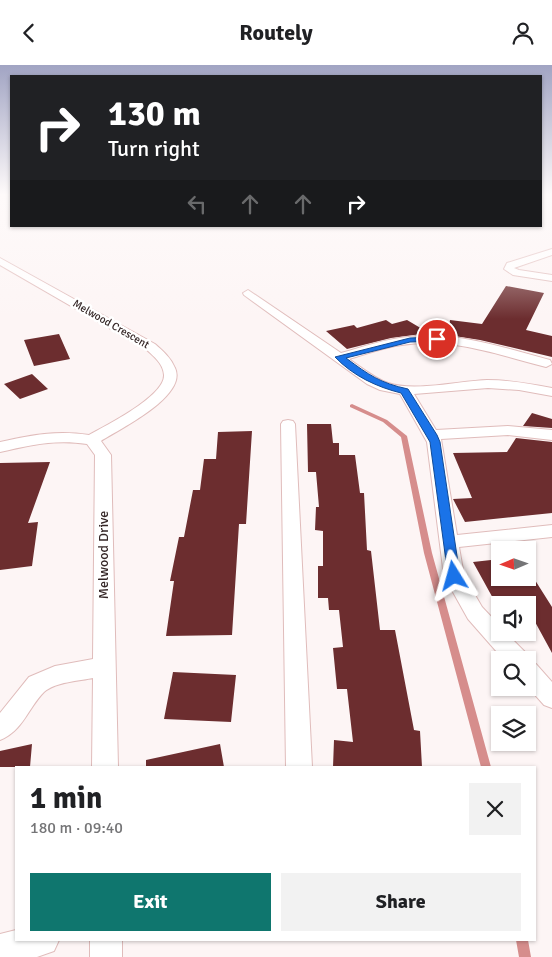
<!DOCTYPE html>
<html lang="en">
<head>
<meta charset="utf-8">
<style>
	:root { --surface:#fff; --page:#f2f2f2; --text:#202124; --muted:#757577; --accent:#0f766e }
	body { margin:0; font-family:Signika,sans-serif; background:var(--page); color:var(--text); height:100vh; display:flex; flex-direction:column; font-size:19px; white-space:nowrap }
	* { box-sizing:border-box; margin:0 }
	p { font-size:16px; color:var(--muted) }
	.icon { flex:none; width:28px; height:28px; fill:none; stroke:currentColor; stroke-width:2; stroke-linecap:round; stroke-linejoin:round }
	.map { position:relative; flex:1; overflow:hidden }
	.details { position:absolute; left:15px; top:701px; width:521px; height:175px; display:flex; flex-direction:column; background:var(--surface); border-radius:0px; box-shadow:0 1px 4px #0004 }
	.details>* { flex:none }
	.guide { position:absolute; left:10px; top:10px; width:532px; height:152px; border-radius:0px; box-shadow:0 1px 4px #0004; background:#202124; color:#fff; overflow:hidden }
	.needle { width:32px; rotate:268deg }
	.tools { position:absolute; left:491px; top:476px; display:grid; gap:10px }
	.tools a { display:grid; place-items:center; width:45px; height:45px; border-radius:0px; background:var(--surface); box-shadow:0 1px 4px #0004; font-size:25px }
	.pin { position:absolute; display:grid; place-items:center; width:42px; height:42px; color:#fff; margin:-21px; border:2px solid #fff; border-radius:50%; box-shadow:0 1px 5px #0007 }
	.me { position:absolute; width:55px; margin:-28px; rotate:352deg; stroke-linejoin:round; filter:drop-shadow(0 0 4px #0008) }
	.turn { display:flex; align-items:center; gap:18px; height:105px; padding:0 15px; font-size:22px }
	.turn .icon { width:65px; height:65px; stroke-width:2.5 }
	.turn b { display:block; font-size:35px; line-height:42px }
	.lanes { display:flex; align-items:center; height:48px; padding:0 15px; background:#0003; justify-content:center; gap:25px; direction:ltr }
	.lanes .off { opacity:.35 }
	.round { display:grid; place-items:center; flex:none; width:52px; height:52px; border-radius:0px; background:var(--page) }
	.head { display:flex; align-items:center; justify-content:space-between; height:85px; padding:0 15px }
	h1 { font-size:30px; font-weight:700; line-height:38px }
	.cta { display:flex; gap:10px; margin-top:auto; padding:10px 15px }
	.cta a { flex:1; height:58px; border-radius:0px; background:var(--accent); color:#fff; font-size:20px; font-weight:700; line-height:58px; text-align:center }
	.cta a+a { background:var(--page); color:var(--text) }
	header { display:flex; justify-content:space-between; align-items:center; height:65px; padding:0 15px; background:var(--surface); font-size:22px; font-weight:700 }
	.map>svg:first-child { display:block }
</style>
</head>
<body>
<header><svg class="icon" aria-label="back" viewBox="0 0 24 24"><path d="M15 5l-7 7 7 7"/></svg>Routely<svg class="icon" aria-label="person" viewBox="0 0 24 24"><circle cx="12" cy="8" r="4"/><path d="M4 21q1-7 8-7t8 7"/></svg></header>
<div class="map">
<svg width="552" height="892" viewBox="0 0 552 892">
	<rect width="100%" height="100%" fill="#fdf5f5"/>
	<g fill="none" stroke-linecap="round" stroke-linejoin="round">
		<path fill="#d68d8c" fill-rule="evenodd" d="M352 339 387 355 407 371 432 488 491 702H481L424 488 401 372 383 357 350 342V340Z
			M516 875H528L531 892H519Z"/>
	</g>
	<path fill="#6c2d2f" d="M506 221 544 228 526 265 552 271V292L480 275 448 270 450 255 482 259Z
		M386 255 392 259 407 255 429 268 391 273 347 284 326 266 354 260 357 263Z
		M59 269 70 294 34 301 24 275Z
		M32 309 48 324 20 334 4 319Z
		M532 348 552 354V363L523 361Z
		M307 359H331L333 378H339V390H355L360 428H364L367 485 371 486 380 565H395L414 665 420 666 422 702H333L334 675 353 677 347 624H337L333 583 343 582 339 545H329L328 533H318V501H323V466L315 465 316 442H319L316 407H308Z
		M252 366 246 459H239L232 570 166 571 174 516H170L179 472H184L193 425H200L204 394H216L218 367Z
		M516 373 552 377V448L465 457 453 434 472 433 453 388 507 387Z
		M50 397 28 458 38 457 32 501 0 505V398Z
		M500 494V512H528V504L552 542V588L528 544V540H500V546L473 497Z
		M173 607 236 610 231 657 164 654Z
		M32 679 30 702H0V686Z
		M220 679 224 702H146V695Z"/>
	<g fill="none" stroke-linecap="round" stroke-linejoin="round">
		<g stroke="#e0bcbb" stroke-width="2">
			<path id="street" d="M552 184V190L514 203 519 205 552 210V216L513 210 504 204 507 198Z
				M0 193 155 279C163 286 171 293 175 303 188 331 120 364 101 376L111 390 118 702H92L93 613C79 616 55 617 44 627 28 643 23 666 0 675V648L29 612 55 601 93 594 95 390 87 379C56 374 30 380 0 387V377C32 370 56 365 89 370 107 360 165 331 164 310 163 298 154 292 147 285L0 200Z
				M248 225 341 288C363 282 385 274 408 272 457 266 504 283 550 295L552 299 546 302C499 290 451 272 402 280 384 282 367 289 349 294 362 303 374 313 388 318 414 327 459 316 487 315 509 315 531 319 552 323V331L519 325 488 323 414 329 436 365 508 361 552 365V375L508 370 441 374 457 470 552 460V472L459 482 464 511 482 542 500 561V568H506L526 588 528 597 536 599 552 617V643L544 640 528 622V595H504L468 554 444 511 427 377 400 329 380 325 367 319 244 230 243 228Z
				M288 355 293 356 295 359 312 702H286L281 359 283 356Z
				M16 865V875H59L54 886 37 892H0V869Z
				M90 875H122V892H90Z"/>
		</g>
		<use href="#street" fill="#fff" fill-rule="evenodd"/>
	</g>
	<linearGradient id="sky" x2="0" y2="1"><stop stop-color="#a1a4c3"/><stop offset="0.51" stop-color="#fefafa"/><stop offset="1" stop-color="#fefafa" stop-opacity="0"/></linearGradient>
	<rect width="552" height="254" fill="url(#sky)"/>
	<path fill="#1a73e8" stroke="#114b97" d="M437 272 441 274 440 276 410 277 346 293C369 310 380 318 408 324L437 370 440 377 460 511 459 515H449L448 511 430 377 401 328C377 322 353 311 335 292L410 273Z"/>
	<g text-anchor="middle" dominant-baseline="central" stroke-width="5" stroke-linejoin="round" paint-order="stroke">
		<g font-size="11" fill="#342626" stroke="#fff">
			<text transform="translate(111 259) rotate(30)">Melwood Crescent</text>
		</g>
		<g font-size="14" fill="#342626" stroke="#fff">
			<text transform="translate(103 490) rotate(-90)">Melwood Drive</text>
		</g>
	</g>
</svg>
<div class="tools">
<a><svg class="needle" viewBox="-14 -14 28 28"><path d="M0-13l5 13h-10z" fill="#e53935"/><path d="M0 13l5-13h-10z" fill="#757577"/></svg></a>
<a><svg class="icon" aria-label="sound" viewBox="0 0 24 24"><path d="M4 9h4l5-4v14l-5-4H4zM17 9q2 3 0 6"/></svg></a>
<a><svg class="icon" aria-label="search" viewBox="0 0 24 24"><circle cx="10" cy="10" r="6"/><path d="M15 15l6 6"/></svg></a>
<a><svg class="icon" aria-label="layers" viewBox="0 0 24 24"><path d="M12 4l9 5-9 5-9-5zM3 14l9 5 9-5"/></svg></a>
</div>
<div class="pin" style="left:437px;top:274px;background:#d93025"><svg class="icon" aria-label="arrive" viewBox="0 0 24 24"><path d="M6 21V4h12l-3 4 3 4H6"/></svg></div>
<svg class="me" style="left:454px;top:511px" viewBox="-20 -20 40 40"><path d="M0-17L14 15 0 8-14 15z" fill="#1a73e8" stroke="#fff" stroke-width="4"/></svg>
<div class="guide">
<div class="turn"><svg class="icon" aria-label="right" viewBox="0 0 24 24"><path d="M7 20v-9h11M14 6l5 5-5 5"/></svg><div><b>130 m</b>Turn right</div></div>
<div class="lanes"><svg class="icon off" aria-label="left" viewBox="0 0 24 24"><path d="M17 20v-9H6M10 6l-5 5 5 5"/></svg><svg class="icon off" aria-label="ahead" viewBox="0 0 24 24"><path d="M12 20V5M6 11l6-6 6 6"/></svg><svg class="icon off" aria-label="ahead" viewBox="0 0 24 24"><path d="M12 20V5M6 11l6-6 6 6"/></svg><svg class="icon" aria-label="right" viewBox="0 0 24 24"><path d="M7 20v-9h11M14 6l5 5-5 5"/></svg></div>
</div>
<section class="details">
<div class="head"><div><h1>1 min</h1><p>180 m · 09:40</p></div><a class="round"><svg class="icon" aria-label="close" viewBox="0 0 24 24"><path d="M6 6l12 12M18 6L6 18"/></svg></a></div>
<div class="cta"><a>Exit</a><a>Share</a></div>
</section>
</div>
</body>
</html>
